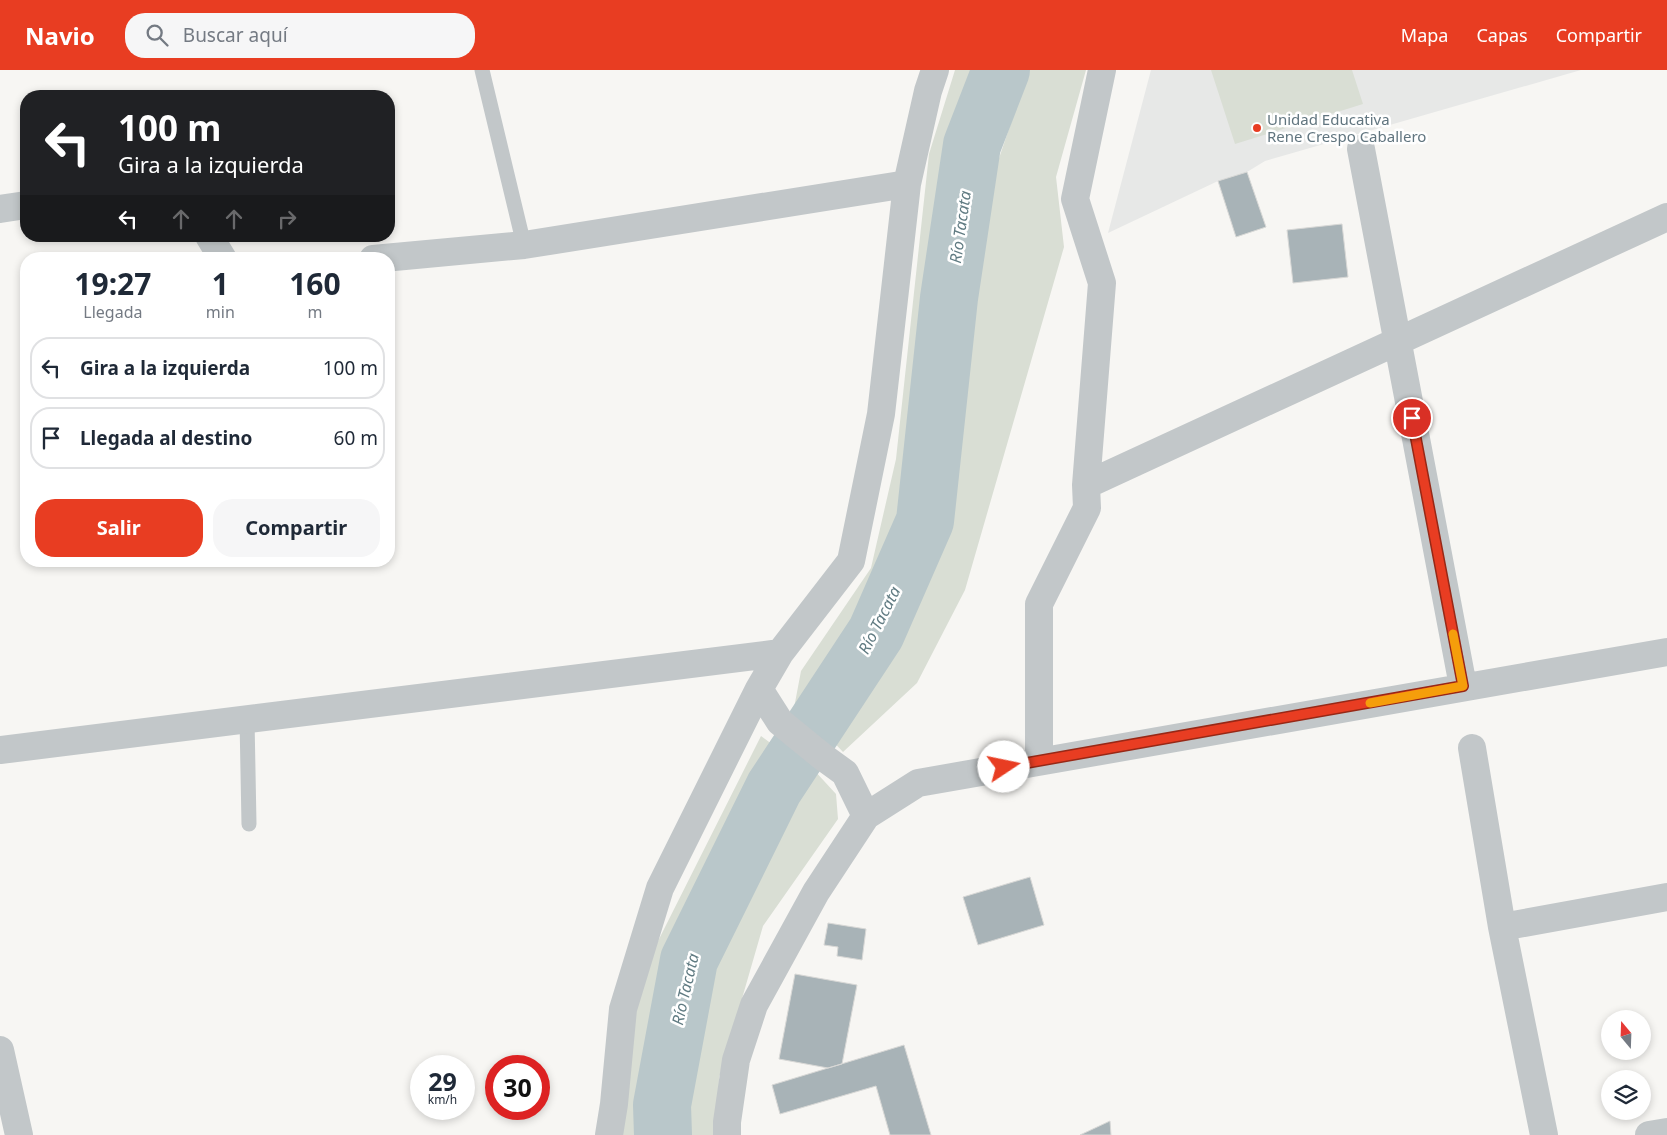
<!DOCTYPE html>
<html lang="es">
<head>
<meta charset="utf-8">
<style>
	:root { --surface:#fff; --page:#f6f6f7; --text:#1f2937; --muted:#747a83; --line:#e0e1e3; --accent:#e83d22 }
	body { margin:0; font-family:"Noto Sans",sans-serif; background:var(--page); color:var(--text); height:100vh; display:flex; flex-direction:column; font-size:19px; white-space:nowrap }
	* { box-sizing:border-box; margin:0 }
	p { font-size:16px; color:var(--muted) }
	.icon { flex:none; width:28px; height:28px; fill:none; stroke:currentColor; stroke-width:2; stroke-linecap:round; stroke-linejoin:round }
	.map { position:relative; flex:1; overflow:hidden }
	.panel { position:absolute; left:20px; top:182px; width:375px; height:315px; display:flex; flex-direction:column; background:var(--surface); border-radius:20px; box-shadow:0 2px 8px #0003 }
	.panel>* { flex:none }
	.hud { position:absolute; left:20px; top:20px; width:375px; height:152px; border-radius:20px; box-shadow:0 2px 8px #0003; background:#202124; color:#fff; overflow:hidden }
	.needle { width:32px; rotate:341deg }
	.buttons { position:absolute; left:1601px; top:940px; display:grid; gap:10px }
	.buttons a { display:grid; place-items:center; width:50px; height:50px; border-radius:50%; background:var(--surface); box-shadow:0 2px 8px #0003; font-size:25px }
	.speed { position:absolute; left:410px; top:985px; display:flex; gap:10px; font-size:25px; font-weight:700; text-align:center }
	.speed>* { display:grid; place-content:center; width:65px; height:65px; border-radius:50%; background:var(--surface); box-shadow:0 2px 8px #0003; line-height:1 }
	.speed small { font-size:12px; font-weight:400 }
	.speed .limit { border:8px solid #d22; background:#fff; color:#111 }
	.pin { position:absolute; display:grid; place-items:center; width:42px; height:42px; color:#fff; margin:-21px; border:2px solid #fff; border-radius:50%; box-shadow:0 1px 5px #0007 }
	.me { position:absolute; width:55px; margin:-28px; rotate:79deg; stroke-linejoin:round; filter:drop-shadow(0 0 4px #0008) }
	.turn { display:flex; align-items:center; gap:18px; height:105px; padding:0 15px; font-size:22px }
	.turn .icon { width:65px; height:65px; stroke-width:2.5 }
	.turn b { display:block; font-size:35px; line-height:42px }
	.lanes { display:flex; align-items:center; height:48px; padding:0 15px; background:#0003; justify-content:center; gap:25px; direction:ltr }
	.lanes .off { opacity:.35 }
	.eta { display:flex; justify-content:space-evenly; align-items:center; height:85px; text-align:center }
	.eta b { font-size:30px; font-weight:700; line-height:35px }
	.button { display:flex; gap:10px; margin-top:auto; padding:10px 15px }
	.button a { flex:1; height:58px; border-radius:20px; background:var(--accent); color:#fff; font-size:20px; font-weight:700; line-height:58px; text-align:center }
	.button a+a { background:var(--page); color:var(--text) }
	ul { padding:0; list-style:none }
	li { display:flex; align-items:center; gap:15px; height:62px; margin:0 10px 8px; padding:0 5px; border:2px solid var(--line); border-radius:20px }
	li div { flex:1 }
	li b { display:block; font-size:19px }
	li em { font-style:normal }
	header { display:flex; align-items:center; gap:30px; box-sizing:border-box; height:70px; padding:0 25px; background:var(--accent); color:#fff }
	header strong { font-size:24px }
	nav { display:flex; gap:28px; margin-inline-start:auto; font-size:18px }
	.search { width:350px; height:45px; background:var(--page); display:flex; align-items:center; gap:12px; box-sizing:border-box; padding:0 18px; border-radius:20px; color:var(--muted); font-size:19px }
	.map>svg:first-child { display:block }
</style>
</head>
<body>
<header>
<strong>Navio</strong>
<div class="search"><svg class="icon" aria-label="search" viewBox="0 0 24 24"><circle cx="10" cy="10" r="6"/><path d="M15 15l6 6"/></svg>Buscar aquí</div>
<nav><a>Mapa</a><a>Capas</a><a>Compartir</a></nav>
</header>
<div class="map">
<svg width="1667" height="1065" viewBox="0 0 1667 1065">
	<rect width="100%" height="100%" fill="#f7f6f3"/>
	<path fill="#e7e8e7" d="M1151 0H1581L1265 91 1247 102 1218 111 1108 163Z"/>
	<path fill="#d9ded4" d="M955 0H985L958 78 914 441 865 558 804 653 794 638 801 601 871 498 896 389 929 84Z
		M1029 0H1086L1056 107 1064 177 965 520 917 613 843 682 826 664 882 576 937 459 972 200 995 100Z
		M1211 0H1352L1363 34 1235 74Z
		M761 666 780 680 678 880 646 1041 647 1065H619L622 986 654 879Z
		M813 699 836 724 838 749 763 856 719 1008 718 1065H680L678 1032 708 886 760 773Z"/>
	<g fill="none" stroke-linecap="round" stroke-linejoin="round">
		<path stroke="#b9c7ca" stroke-width="58" d="M663 1065 662 1035 689 890 774 718 876 563 925 451 949 228 972 75 1001 0"/>
	</g>
	<path fill="#a8b3b7" stroke="#d8d8d6" d="M1247 102 1266 157 1236 167 1218 111Z
		M1342 154 1348 207 1293 213 1287 160Z
		M1030 807 1044 855 978 875 963 827Z
		M828 853 866 859 862 890 837 886 838 877 824 875Z
		M795 904 857 915 842 994 828 998 779 989Z
		M904 975 931 1065H890L876 1016 780 1044 772 1015Z
		M1110 1051 1111 1065H1080Z"/>
	<g fill="none" stroke-linecap="round" stroke-linejoin="round">
		<path stroke="#c2c7c9" stroke-width="15" d="M482 0 524 175
			M247 649 249 754"/>
		<path stroke="#c2c7c9" stroke-width="28" d="M1361 79 1463 616
			M0 139 26 135
			M209 166 223 189
			M373 189 524 175 907 114
			M1086 415 1667 147
			M759 619 780 652 823 687 845 703 866 746 918 713 1667 582
			M1472 678 1502 857 1544 1065
			M0 680 780 583
			M1039 691V534L1087 438 1086 415 1102 213 1075 129 1102 0
			M1502 857 1667 827
			M0 980 19 1065
			M609 1065 614 1034 623 939 660 818 759 619 780 583 851 491 881 344 907 114 928 21 935 0
			M727 1065V1052L736 990 754 935 816 822 866 746
			M1649 1065 1667 1062"/>
	</g>
	<g fill="none" stroke-linecap="round" stroke-linejoin="round">
		<g stroke="#972816" stroke-width="12">
			<path id="route" d="M1004 697 1463 616 1412 348"/>
		</g>
		<use href="#route" stroke="#e83d22" stroke-width="9"/>
		<path stroke="#f59e0b" stroke-width="9" d="M1370 633 1463 616 1453 564"/>
	</g>
	<circle fill="#e83d22" stroke="#fff" stroke-width="2" cx="1257" cy="58" r="5"/>
	<g text-anchor="middle" dominant-baseline="central" stroke-width="5" stroke-linejoin="round" paint-order="stroke">
		<g font-size="15" fill="#61757f" stroke="#fff" text-anchor="start">
			<text x="1267" y="49">Unidad Educativa<tspan x="1267" dy="17">Rene Crespo Caballero</tspan></text>
		</g>
		<g font-size="16" font-style="italic" fill="#607b82" stroke="#fff">
			<text transform="translate(960 157) rotate(-82)">Río Tacata</text>
			<text transform="translate(879 550) rotate(-63)">Río Tacata</text>
			<text transform="translate(685 919) rotate(-77)">Río Tacata</text>
		</g>
	</g>
</svg>
<div class="buttons">
<a><svg class="needle" viewBox="-14 -14 28 28"><path d="M0-13l5 13h-10z" fill="#e53935"/><path d="M0 13l5-13h-10z" fill="#747a83"/></svg></a>
<a><svg class="icon" aria-label="layers" viewBox="0 0 24 24"><path d="M12 4l9 5-9 5-9-5zM3 14l9 5 9-5"/></svg></a>
</div>
<div class="speed"><div>29<small>km/h</small></div><div class="limit">30</div></div>
<div class="pin" style="left:1412px;top:348px;background:#d93025"><svg class="icon" aria-label="arrive" viewBox="0 0 24 24"><path d="M6 21V4h12l-3 4 3 4H6"/></svg></div>
<svg class="me" style="left:1004px;top:697px" viewBox="-20 -20 40 40"><circle r="19" fill="#fff"/><path d="M0-13L10 11 0 6-10 11z" fill="#e83d22"/></svg>
<div class="hud">
<div class="turn"><svg class="icon" aria-label="left" viewBox="0 0 24 24"><path d="M17 20v-9H6M10 6l-5 5 5 5"/></svg><div><b>100 m</b>Gira a la izquierda</div></div>
<div class="lanes"><svg class="icon" aria-label="left" viewBox="0 0 24 24"><path d="M17 20v-9H6M10 6l-5 5 5 5"/></svg><svg class="icon off" aria-label="ahead" viewBox="0 0 24 24"><path d="M12 20V5M6 11l6-6 6 6"/></svg><svg class="icon off" aria-label="ahead" viewBox="0 0 24 24"><path d="M12 20V5M6 11l6-6 6 6"/></svg><svg class="icon off" aria-label="right" viewBox="0 0 24 24"><path d="M7 20v-9h11M14 6l5 5-5 5"/></svg></div>
</div>
<section class="panel">
<div class="eta">
<div><b>19:27</b><p>Llegada</p></div>
<div><b>1</b><p>min</p></div>
<div><b>160</b><p>m</p></div>
</div>
<ul>
<li><svg class="icon" aria-label="left" viewBox="0 0 24 24"><path d="M17 20v-9H6M10 6l-5 5 5 5"/></svg><div><b>Gira a la izquierda</b></div><em>100 m</em></li>
<li><svg class="icon" aria-label="arrive" viewBox="0 0 24 24"><path d="M6 21V4h12l-3 4 3 4H6"/></svg><div><b>Llegada al destino</b></div><em>60 m</em></li>
</ul>
<div class="button"><a>Salir</a><a>Compartir</a></div>
</section>
</div>
</body>
</html>
